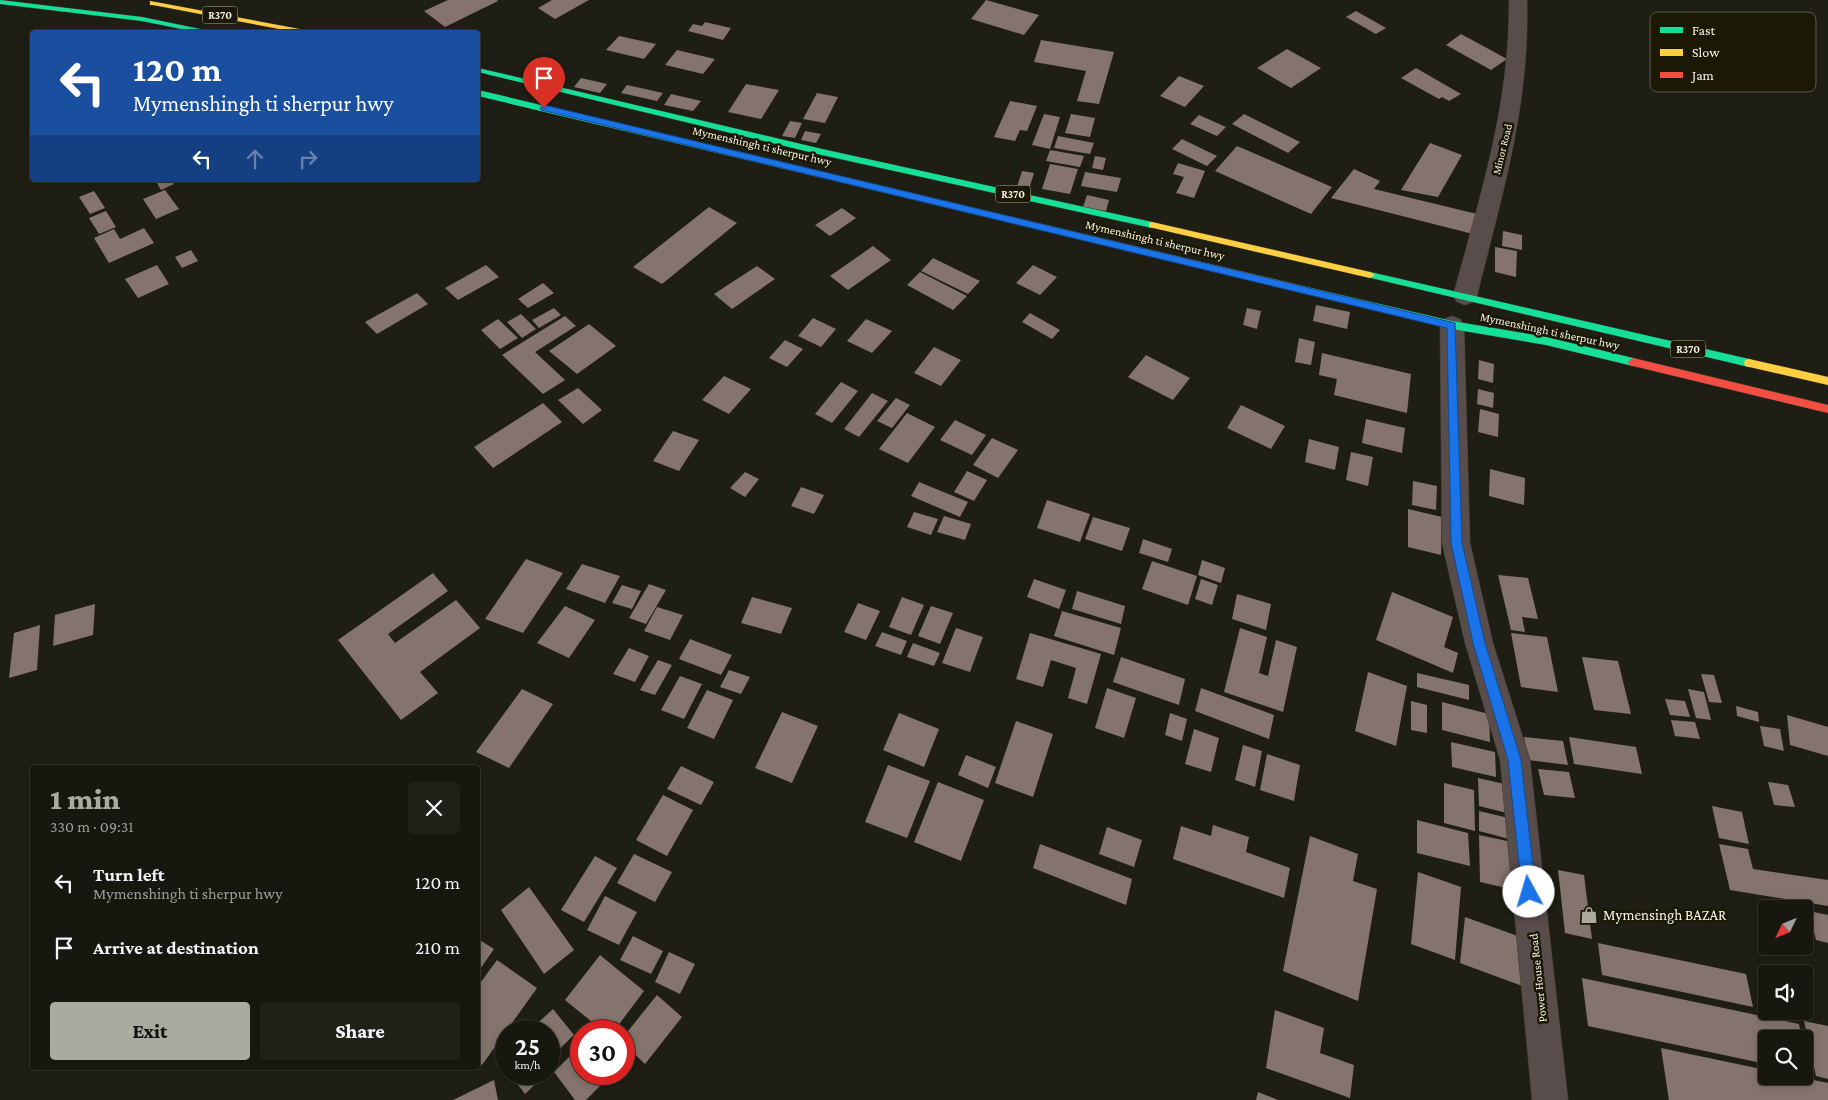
<!DOCTYPE html>
<html lang="en">
<head>
<meta charset="utf-8">
<style>
	:root { --surface:#17160f; --page:#201f18; --text:#f1f3f6; --muted:#9e9f9e; --line:#36352f; --accent:#abaa9e }
	body { margin:0; font-family:"Crimson Pro",serif; background:var(--page); color:var(--text); height:100vh; display:flex; flex-direction:column; font-size:19px; white-space:nowrap }
	* { box-sizing:border-box; margin:0 }
	p { font-size:16px; color:var(--muted) }
	.icon { flex:none; width:28px; height:28px; fill:none; stroke:currentColor; stroke-width:2; stroke-linecap:round; stroke-linejoin:round }
	.map { position:relative; flex:1; overflow:hidden }
	.details { position:absolute; left:30px; top:765px; width:450px; height:305px; display:flex; flex-direction:column; background:var(--surface); border-radius:5px; box-shadow:0 2px 8px #0003,0 0 0 1px var(--line) }
	.details>* { flex:none }
	.banner { position:absolute; left:30px; top:30px; width:450px; height:152px; border-radius:5px; box-shadow:0 2px 8px #0003,0 0 0 1px var(--line); background:#1a4fa0; color:#fff; overflow:hidden }
	.needle { width:32px; rotate:227deg }
	.tools { position:absolute; left:1758px; top:900px; display:grid; gap:10px }
	.tools a { display:grid; place-items:center; width:55px; height:55px; border-radius:5px; background:var(--surface); box-shadow:0 2px 8px #0003,0 0 0 1px var(--line); font-size:25px }
	.speed { position:absolute; left:495px; top:1020px; display:flex; gap:10px; font-size:25px; font-weight:700; text-align:center }
	.speed>* { display:grid; place-content:center; width:65px; height:65px; border-radius:50%; background:var(--surface); box-shadow:0 2px 8px #0003,0 0 0 1px var(--line); line-height:1 }
	.speed small { font-size:12px; font-weight:400 }
	.speed .limit { border:8px solid #d22; background:#fff; color:#111 }
	.pin { position:absolute; display:grid; place-items:center; width:42px; height:42px; color:#fff; margin:-51px -21px; border-radius:50% 50% 50% 0; rotate:-45deg; box-shadow:0 0 5px #0007 }
	.pin .icon { rotate:45deg }
	.me { position:absolute; width:55px; margin:-28px; rotate:354deg; stroke-linejoin:round; filter:drop-shadow(0 0 4px #0008) }
	.turn { display:flex; align-items:center; gap:18px; height:105px; padding:0 20px; font-size:22px }
	.turn .icon { width:65px; height:65px; stroke-width:2.5 }
	.turn b { display:block; font-size:35px; line-height:42px }
	.lanes { display:flex; align-items:center; height:48px; padding:0 20px; background:#0003; justify-content:center; gap:25px; direction:ltr }
	.lanes .off { opacity:.35 }
	.round { display:grid; place-items:center; flex:none; width:52px; height:52px; border-radius:5px; background:var(--page) }
	.overview { display:flex; align-items:center; justify-content:space-between; height:85px; padding:0 20px }
	h1 { font-size:30px; font-weight:800; line-height:38px; color:var(--accent) }
	.cta { display:flex; gap:10px; margin-top:auto; padding:10px 20px }
	.cta a { flex:1; height:58px; border-radius:5px; background:var(--accent); color:#111; font-size:20px; font-weight:800; line-height:58px; text-align:center }
	.cta a+a { background:var(--page); color:var(--text) }
	ul { padding:0; list-style:none }
	li { display:flex; align-items:center; gap:15px; height:65px; padding:0 20px }
	li div { flex:1 }
	li b { display:block; font-size:19px }
	li em { font-style:normal }
	.map>svg:first-child { display:block }
</style>
</head>
<body>
<div class="map">
<svg width="1828" height="1100" viewBox="0 0 1828 1100">
	<rect width="100%" height="100%" fill="#1f1e14"/>
	<path fill="#84746d" d="M448 0H497L498 1 445 27 424 11Z
		M552 0H589L555 19 538 8Z
		M986 0 1039 15 1024 35 971 19Z
		M1356 11 1386 28 1376 34 1346 17Z
		M705 22 731 28 723 40 688 31 693 24 702 26Z
		M1461 34 1507 59 1491 70 1446 45Z
		M619 36 656 44 644 59 606 50Z
		M1041 40 1114 52 1099 104 1077 101 1086 71 1034 62Z
		M1287 49 1321 68 1291 88 1257 68Z
		M677 50 715 59 703 74 665 65Z
		M1416 68 1461 94 1449 101 1442 97 1439 99 1401 78Z
		M1179 76 1204 86 1185 107 1160 96Z
		M581 78 607 84 600 93 574 87Z
		M746 84 779 90 761 119 728 112Z
		M627 85 663 93 657 101 621 93Z
		M817 93 838 97 825 123 803 119Z
		M671 94 701 101 693 111 664 105Z
		M1010 101 1037 106 1027 131 1020 130 1015 141 994 137Z
		M1044 114 1060 117 1050 149 1032 145Z
		M1071 114 1095 118 1090 137 1065 133Z
		M1244 114 1300 142 1288 153 1232 124Z
		M1199 115 1226 127 1217 136 1190 124Z
		M790 121 802 123 795 138 782 136Z
		M805 131 821 134 816 143 801 140Z
		M1058 136 1094 143 1090 154 1054 148Z
		M1182 139 1217 156 1207 166 1172 149Z
		M1430 143 1462 155 1438 197 1401 190Z
		M1237 146 1332 187 1311 214 1215 171Z
		M1050 150 1084 156 1080 167 1046 161Z
		M1095 156 1106 158 1103 170 1092 168Z
		M1178 163 1205 171 1194 198 1176 193 1184 177 1173 174Z
		M1050 164 1078 169 1070 194 1042 189Z
		M1354 169 1380 181 1374 189 1477 214 1473 234 1331 198Z
		M1022 171 1034 173 1029 189 1017 187Z
		M1085 172 1121 178 1117 192 1081 186Z
		M155 180H171L174 184 161 190Z
		M165 190 179 209 156 219 143 199Z
		M94 191 105 208 90 214 79 197Z
		M1087 195 1109 200 1106 211 1083 207Z
		M709 207 737 223 662 284 633 267Z
		M842 208 856 218 830 236 815 225Z
		M106 211 116 227 99 234 89 218Z
		M144 228 154 243 109 263 94 238 114 229 120 239Z
		M1503 231 1522 235V250L1502 246Z
		M873 246 891 260 848 290 830 276Z
		M1495 247 1517 251 1516 277 1495 272Z
		M191 250 198 261 182 268 175 257Z
		M933 258 980 281 968 294 921 271Z
		M157 265 169 284 138 298 125 279Z
		M486 265 499 277 458 300 445 288Z
		M1033 265 1057 277 1040 295 1016 283Z
		M757 266 775 279 732 309 714 294Z
		M920 272 967 296 953 310 907 285Z
		M543 283 554 293 528 308 518 299Z
		M417 293 428 304 377 334 365 322Z
		M1316 305 1350 312 1347 329 1313 321Z
		M554 308 561 315 539 328 532 320Z
		M1247 308 1261 311 1257 329 1243 325Z
		M1030 313 1060 330 1052 339 1022 322Z
		M521 314 536 329 522 338 507 322Z
		M565 316 576 326 535 352 565 380 543 394 502 355Z
		M813 318 836 329 821 347 798 336Z
		M498 319 518 338 500 349 481 330Z
		M866 319 892 331 872 353 847 341Z
		M589 324 616 346 577 374 549 351Z
		M1299 338 1315 342 1311 365 1295 362Z
		M785 340 803 349 787 367 769 358Z
		M934 347 961 360 941 386 914 373Z
		M1322 353 1411 374 1407 413 1334 395 1337 379 1319 375Z
		M1146 355 1190 378 1173 400 1128 377Z
		M1479 360 1494 364 1493 383 1478 379Z
		M724 376 751 389 729 414 702 400Z
		M841 382 858 391 832 423 815 414Z
		M578 388 602 410 583 424 558 400Z
		M1478 389 1494 393 1493 408 1477 404Z
		M872 393 888 401 859 437 844 429Z
		M896 398 910 405 892 428 877 421Z
		M543 403 562 422 493 468 474 447Z
		M1241 405 1285 426 1271 449 1227 428Z
		M1480 409 1499 414 1498 437 1478 432Z
		M907 413 935 427 908 463 879 449Z
		M1366 419 1405 428 1402 453 1362 443Z
		M955 420 986 435 972 455 940 440Z
		M673 431 699 440 679 471 653 461Z
		M992 438 1018 450 998 478 973 465Z
		M1309 439 1339 447 1335 470 1305 462Z
		M1351 452 1373 457 1368 486 1346 480Z
		M1490 469 1525 478 1524 505 1489 496Z
		M967 471 987 480 974 501 954 492Z
		M745 472 759 479 745 497 730 488Z
		M1413 481 1437 486 1436 510 1412 505Z
		M919 482 968 502 960 517 911 496Z
		M801 487 824 495 814 514 791 506Z
		M1047 500 1090 514 1080 542 1037 528Z
		M1408 509 1442 517 1441 555 1408 547Z
		M914 512 938 519 931 535 907 527Z
		M944 516 971 524 965 540 937 532Z
		M1093 517 1130 528 1122 551 1085 539Z
		M1143 539 1172 549 1168 562 1139 553Z
		M526 559 563 573 523 633 485 619Z
		M1202 560 1225 568 1221 583 1198 575Z
		M1152 561 1197 576 1188 605 1142 589Z
		M582 564 620 576 605 603 566 589Z
		M433 573 448 591 388 634 395 643 456 600 480 628 420 672 438 693 401 720 338 640Z
		M1498 575 1528 578 1538 619 1522 617 1525 632 1511 630Z
		M1034 579 1066 590 1059 609 1027 597Z
		M1201 579 1218 585 1212 605 1195 599Z
		M649 584 666 590 646 624 629 618Z
		M622 585 641 591 632 609 612 603Z
		M1077 591 1125 606 1121 624 1072 609Z
		M1392 592 1453 617 1444 647 1458 653 1453 673 1376 640Z
		M1237 594 1271 604 1266 630 1232 619Z
		M752 597 792 608 781 634 741 623Z
		M902 597 924 605 911 635 889 627Z
		M858 603 880 611 866 640 844 632Z
		M95 604 93 635 53 646 55 615Z
		M565 606 595 620 569 658 537 643Z
		M931 606 953 613 940 644 918 636Z
		M657 607 683 615 670 640 644 631Z
		M1062 611 1121 628 1114 655 1054 636Z
		M40 625 37 670 9 678 14 633Z
		M956 628 983 637 970 672 942 663Z
		M1240 628 1267 637 1259 673 1268 676 1276 640 1297 647 1283 712 1224 692Z
		M882 632 907 641 901 655 875 646Z
		M1030 633 1101 654 1087 704 1068 698 1076 668 1051 660 1043 687 1016 679Z
		M1511 633 1547 637 1558 692 1521 687Z
		M690 639 732 655 721 675 679 659Z
		M913 643 940 653 934 666 907 657Z
		M629 648 649 656 635 682 613 674Z
		M1121 657 1185 679 1179 705 1113 682Z
		M1582 657 1618 661 1631 714 1594 710Z
		M658 660 672 665 655 695 640 690Z
		M729 670 750 677 741 694 720 687Z
		M1368 672 1407 686 1396 746 1355 731Z
		M1417 673 1469 685V700L1417 687Z
		M1701 674 1714 675 1722 703 1709 702Z
		M680 676 702 684 684 719 661 710Z
		M1107 688 1136 698 1124 738 1095 728Z
		M1201 688 1274 715 1269 739 1195 711Z
		M522 689 553 704 509 768 476 752Z
		M1688 689 1704 692 1711 720 1696 718Z
		M707 690 733 700 714 739 687 728Z
		M1665 699 1685 701 1690 717 1670 715Z
		M1411 701 1427 705V733L1411 730Z
		M1442 702 1489 714 1490 742 1442 730Z
		M1736 706 1758 712 1759 722 1737 716Z
		M782 712 818 726 792 783 755 768Z
		M899 713 939 729 924 767 883 750Z
		M1170 713 1187 719 1182 741 1165 735Z
		M1787 715 1828 727V756L1790 745Z
		M1671 720 1695 722 1700 739 1675 736Z
		M1016 721 1053 734 1033 797 995 783Z
		M1760 726 1780 729 1784 751 1764 746Z
		M1194 729 1219 738 1211 772 1185 764Z
		M1524 737 1563 741 1568 765 1528 760Z
		M1569 737 1636 747 1642 774 1574 764Z
		M1451 742 1495 752 1496 777 1452 767Z
		M1243 745 1262 751 1255 787 1235 780Z
		M1267 754 1300 765 1294 801 1260 790Z
		M966 755 996 767 988 788 958 775Z
		M888 765 930 781 907 838 865 822Z
		M681 766 714 782 701 805 667 789Z
		M1538 769 1569 772 1575 798 1544 795Z
		M1478 778 1505 784 1507 813 1479 806Z
		M938 782 984 800 961 861 914 842Z
		M1768 782 1788 785 1795 807 1774 805Z
		M1444 783 1474 790 1475 831 1444 823Z
		M663 795 693 810 667 856 636 840Z
		M1712 806 1742 812 1749 844 1719 838Z
		M1479 811 1513 819V840L1479 831Z
		M1417 820 1468 833 1470 866 1417 853Z
		M1213 825 1249 837 1246 852 1290 868 1284 898 1173 859 1181 826 1211 836Z
		M1107 827 1142 840 1134 867 1099 854Z
		M1479 835 1512 842 1515 890 1480 882Z
		M1310 836 1358 854 1353 881 1377 889 1358 1001 1283 971Z
		M1040 844 1132 879 1126 905 1033 868Z
		M1719 844 1748 849 1753 869 1828 880V906L1730 890Z
		M634 854 672 872 655 902 617 883Z
		M595 856 617 868 584 922 561 910Z
		M1558 870 1584 875 1592 939 1565 933Z
		M1418 872 1461 887 1455 960 1411 944Z
		M529 887 574 950 544 974 501 910Z
		M605 896 637 912 619 945 587 930Z
		M1809 911 1828 915V943L1816 940Z
		M1465 917 1529 940 1525 987 1460 963Z
		M633 936 663 951 651 974 620 960Z
		M478 939 494 949 478 972Z
		M1598 943 1746 974 1753 1007 1602 975Z
		M669 952 695 964 680 994 655 982Z
		M600 955 644 991 614 1031H603L565 1000Z
		M497 960 537 988 482 1065 478 1062V986Z
		M1582 978 1799 1024 1802 1039H1766V1064L1588 1026Z
		M657 995 682 1017 645 1064 624 1044V1036Z
		M553 1009 574 1035 549 1059V1031H529Z
		M1275 1010 1324 1028 1320 1053 1354 1065 1350 1098 1266 1068Z
		M1804 1021 1828 1026V1079L1816 1076Z
		M579 1047 581 1050V1074H600L605 1081 586 1100H575L554 1072Z
		M1661 1048 1766 1070V1076H1794L1828 1083V1100H1669Z
		M506 1049V1069L498 1057Z
		M1804 1049H1805L1810 1073 1804 1072Z
		M510 1074H546L525 1094Z
		M494 1080 498 1100H453Z
		M1258 1092 1278 1100H1256Z"/>
	<g fill="none" stroke-linecap="round" stroke-linejoin="round">
		<g stroke="#3c3b33" stroke-width="1">
			<path id="street" d="M1509 0H1527C1530 105 1502 195 1477 296L1473 302 1465 305 1457 302 1453 296C1480 196 1510 105 1509 0Z
				M1452 316 1460 319 1464 325 1470 543 1493 643 1530 760 1568 1100H1532L1500 760 1465 643 1442 543 1440 325 1444 319Z"/>
		</g>
		<g stroke="#3c3b33" stroke-width="1">
			<path id="fast" d="M0 0 142 17 205 30 209 32H196L142 21 0 4Z
				M478 68 822 149 1152 222 1157 225 1152 228 822 155 478 72Z
				M478 90 995 213 1000 216 995 219 478 96Z
				M1370 272 1749 359 1754 363 1749 367 1367 277V273Z
				M1294 284 1452 321 1546 337 1633 358 1638 362 1633 366 1546 345 1452 329 1291 289 1289 287Z"/>
		</g>
		<g stroke="#3c3b33" stroke-width="1">
			<path id="slow" d="M150 1 305 30 309 32H295L153 5H150Z
				M995 213 1294 284 1299 287 1294 290 992 218V214Z
				M1152 222 1370 272 1375 275 1370 278 1149 227V223Z
				M1749 359 1828 377V385L1745 366 1744 363 1745 360Z"/>
		</g>
		<g stroke="#3c3b33" stroke-width="1">
			<path id="jam" d="M1633 358 1828 405V413L1629 365 1628 362Z"/>
		</g>
		<use href="#street" fill="#584d4b" fill-rule="evenodd"/>
		<use href="#fast" fill="#16e098" fill-rule="evenodd"/>
		<use href="#slow" fill="#ffcf43" fill-rule="evenodd"/>
		<use href="#jam" fill="#f24e42" fill-rule="evenodd"/>
	</g>
	<path fill="#1a73e8" stroke="#114b97" d="M544 105 1455 323 1462 543 1485 643 1521 760 1536 892 1534 897 1529 899 1524 897 1522 892 1508 760 1473 643 1451 543 1447 328 541 110 540 108Z"/>
	<defs>
		<g id="shop-bare" transform="scale(1.35)"><path d="M-5-2.5h2.3a2.7 3.5 0 0 1 5.4 0H5L5.5 6h-11ZM-1.5-2.5h3a1.5 2.3 0 0 0-3 0Z" fill="#abaa9e" stroke="#1b1806" stroke-width="2.5" paint-order="stroke"/></g>
	</defs>
	<g fill-rule="evenodd">
		<use href="#shop-bare" x="1589" y="915"/>
	</g>
	<g text-anchor="middle" dominant-baseline="central" stroke-width="5" stroke-linejoin="round" paint-order="stroke">
		<g fill="#1b1806" stroke="#b5b3a5" stroke-width="1">
			<rect x="202.5" y="6.5" width="35" height="17" rx="4"/>
			<rect x="995.5" y="185.5" width="35" height="17" rx="4"/>
			<rect x="1670.5" y="340.5" width="35" height="17" rx="4"/>
		</g>
		<g font-size="11" font-weight="bold" fill="#f7f5e9">
			<text x="220" y="15">R370</text>
			<text x="1013" y="194">R370</text>
			<text x="1688" y="349">R370</text>
		</g>
		<g font-size="11" fill="#f7f5e9" stroke="#1b1806">
			<text transform="translate(1502 149) rotate(-76)">Minor Road</text>
		</g>
		<g font-size="12" fill="#f7f5e9" stroke="#1b1806">
			<text transform="translate(762 146) rotate(13)">Mymenshingh ti sherpur hwy</text>
			<text transform="translate(1155 240) rotate(13)">Mymenshingh ti sherpur hwy</text>
			<text transform="translate(1550 331) rotate(12)">Mymenshingh ti sherpur hwy</text>
			<text transform="translate(1538 978) rotate(-96)">Power House Road</text>
		</g>
		<g font-size="15" fill="#f7f5e9" stroke="#1b1806" text-anchor="start">
			<text x="1603" y="915">Mymensingh BAZAR</text>
		</g>
	</g>
	<rect x="1650" y="12" width="166" height="80" rx="8" fill="#1b1806" stroke="#5d5a4a" stroke-width="1"/>
	<rect x="1660" y="27" width="23" height="6" fill="#16e098"/>
	<rect x="1660" y="49" width="23" height="7" fill="#ffcf43"/>
	<rect x="1660" y="72" width="23" height="6" fill="#f24e42"/>
	<g font-size="14" fill="#f7f5e9">
		<text x="1692" y="35">Fast</text>
		<text x="1692" y="57">Slow</text>
		<text x="1692" y="80">Jam</text>
	</g>
</svg>
<div class="tools">
<a><svg class="needle" viewBox="-14 -14 28 28"><path d="M0-13l5 13h-10z" fill="#e53935"/><path d="M0 13l5-13h-10z" fill="#9e9f9e"/></svg></a>
<a><svg class="icon" aria-label="sound" viewBox="0 0 24 24"><path d="M4 9h4l5-4v14l-5-4H4zM17 9q2 3 0 6"/></svg></a>
<a><svg class="icon" aria-label="search" viewBox="0 0 24 24"><circle cx="10" cy="10" r="6"/><path d="M15 15l6 6"/></svg></a>
</div>
<div class="speed"><div>25<small>km/h</small></div><div class="limit">30</div></div>
<div class="pin" style="left:544px;top:108px;background:#d93025"><svg class="icon" aria-label="arrive" viewBox="0 0 24 24"><path d="M6 21V4h12l-3 4 3 4H6"/></svg></div>
<svg class="me" style="left:1529px;top:892px" viewBox="-20 -20 40 40"><circle r="19" fill="#fff"/><path d="M0-13L10 11 0 6-10 11z" fill="#1a73e8"/></svg>
<div class="banner">
<div class="turn"><svg class="icon" aria-label="left" viewBox="0 0 24 24"><path d="M17 20v-9H6M10 6l-5 5 5 5"/></svg><div><b>120 m</b>Mymenshingh ti sherpur hwy</div></div>
<div class="lanes"><svg class="icon" aria-label="left" viewBox="0 0 24 24"><path d="M17 20v-9H6M10 6l-5 5 5 5"/></svg><svg class="icon off" aria-label="ahead" viewBox="0 0 24 24"><path d="M12 20V5M6 11l6-6 6 6"/></svg><svg class="icon off" aria-label="right" viewBox="0 0 24 24"><path d="M7 20v-9h11M14 6l5 5-5 5"/></svg></div>
</div>
<section class="details">
<div class="overview"><div><h1>1 min</h1><p>330 m · 09:31</p></div><a class="round"><svg class="icon" aria-label="close" viewBox="0 0 24 24"><path d="M6 6l12 12M18 6L6 18"/></svg></a></div>
<ul>
<li><svg class="icon" aria-label="left" viewBox="0 0 24 24"><path d="M17 20v-9H6M10 6l-5 5 5 5"/></svg><div><b>Turn left</b><p>Mymenshingh ti sherpur hwy</p></div><em>120 m</em></li>
<li><svg class="icon" aria-label="arrive" viewBox="0 0 24 24"><path d="M6 21V4h12l-3 4 3 4H6"/></svg><div><b>Arrive at destination</b></div><em>210 m</em></li>
</ul>
<div class="cta"><a>Exit</a><a>Share</a></div>
</section>
</div>
</body>
</html>
